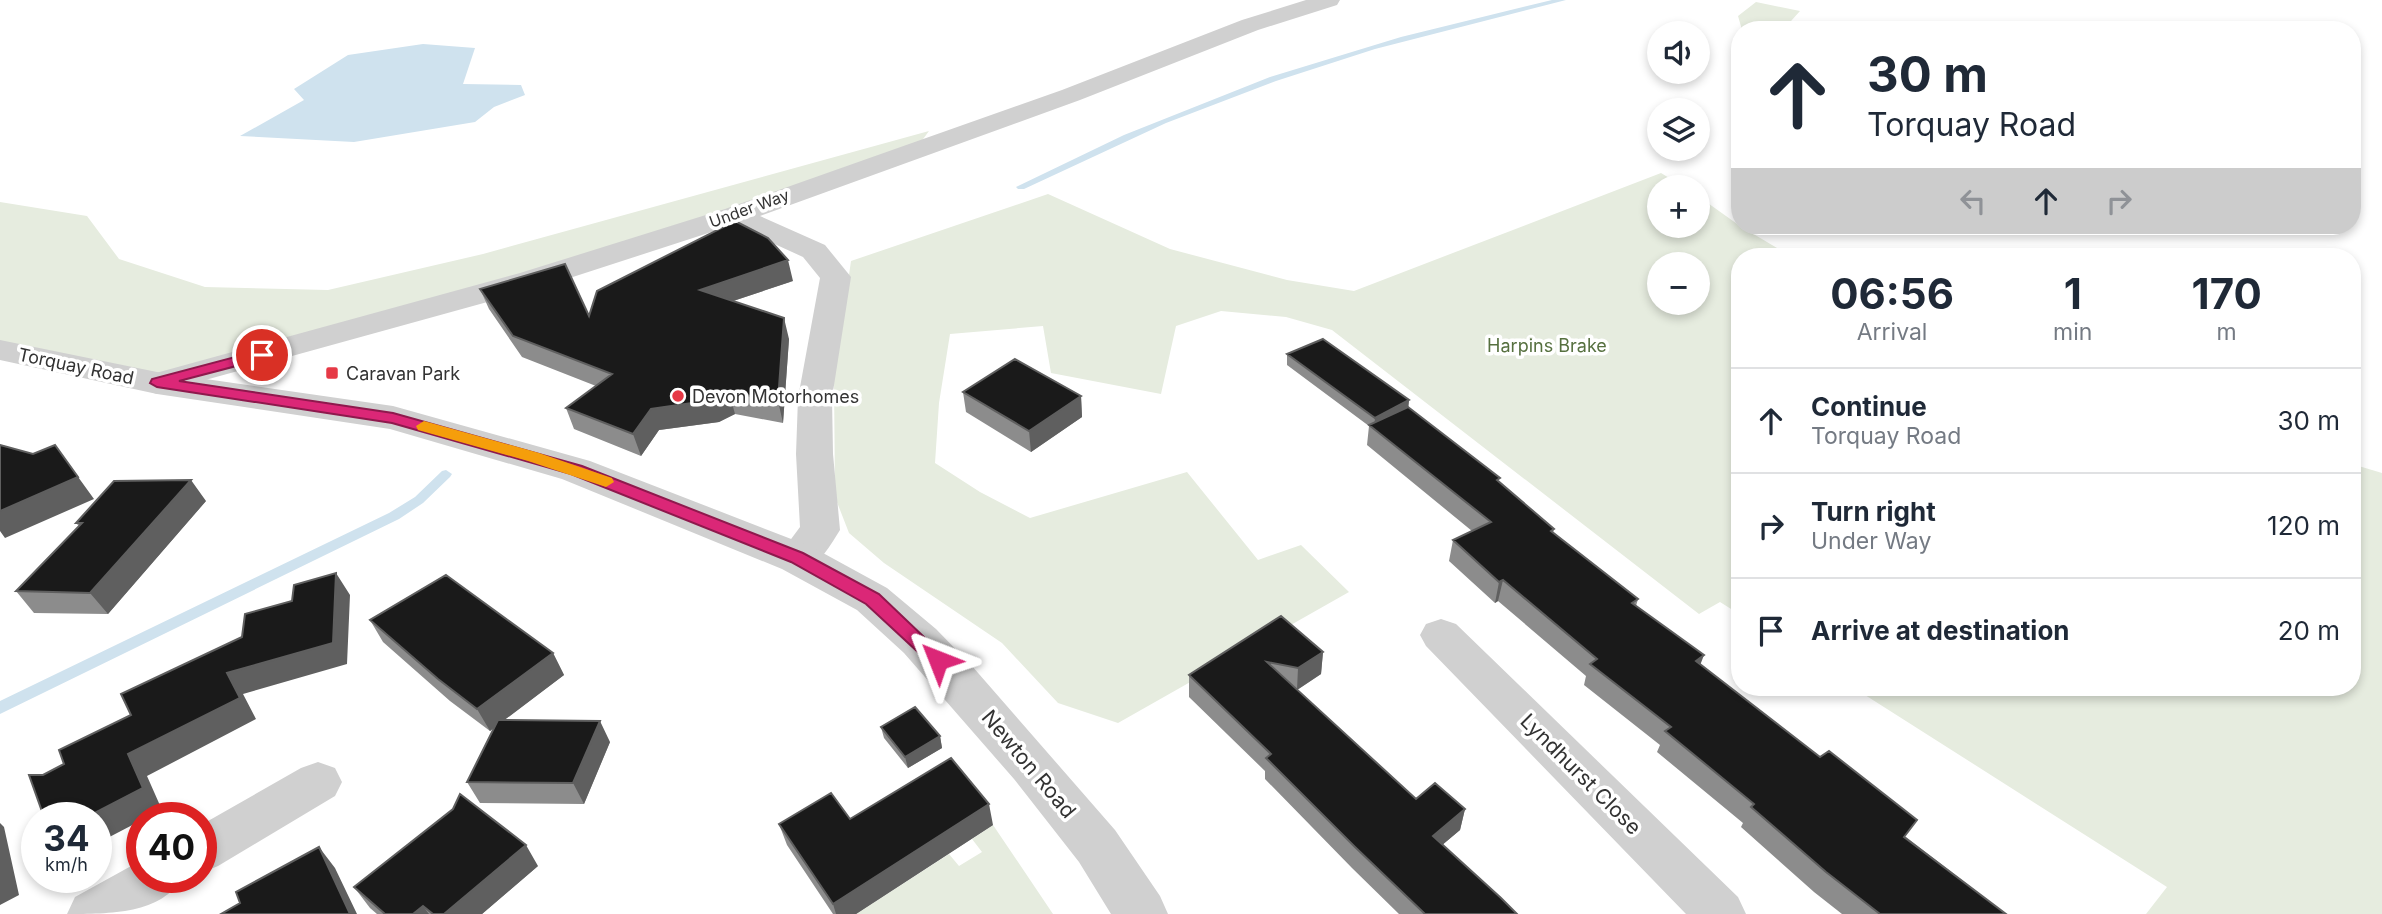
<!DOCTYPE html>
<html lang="en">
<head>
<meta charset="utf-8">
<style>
	:root { --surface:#fff; --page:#f2f2f3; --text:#1f2937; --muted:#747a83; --line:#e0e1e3 }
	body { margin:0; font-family:Inter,sans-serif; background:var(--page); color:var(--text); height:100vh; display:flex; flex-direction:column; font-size:26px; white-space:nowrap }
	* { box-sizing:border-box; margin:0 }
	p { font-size:23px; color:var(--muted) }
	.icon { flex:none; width:38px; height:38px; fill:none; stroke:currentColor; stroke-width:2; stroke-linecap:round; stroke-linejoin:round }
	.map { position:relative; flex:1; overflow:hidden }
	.panel { position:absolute; left:1731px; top:248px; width:630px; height:448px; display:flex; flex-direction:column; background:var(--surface); border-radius:28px; box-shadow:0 4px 10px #0003 }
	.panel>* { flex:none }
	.banner { position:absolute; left:1731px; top:21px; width:630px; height:214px; border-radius:28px; box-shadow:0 4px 10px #0003; background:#fff; color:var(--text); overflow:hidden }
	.controls { position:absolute; left:1647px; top:21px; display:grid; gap:14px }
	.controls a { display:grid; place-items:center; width:63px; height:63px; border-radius:50%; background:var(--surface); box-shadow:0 4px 10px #0003; font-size:35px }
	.speed { position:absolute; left:21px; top:802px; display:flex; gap:14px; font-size:35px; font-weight:700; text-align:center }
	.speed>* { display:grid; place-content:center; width:91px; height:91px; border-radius:50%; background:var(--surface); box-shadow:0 4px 10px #0003; line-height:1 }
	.speed small { font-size:18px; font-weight:400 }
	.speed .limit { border:10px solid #d22; background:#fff; color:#111 }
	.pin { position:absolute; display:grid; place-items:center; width:60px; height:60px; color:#fff; margin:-30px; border:4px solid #fff; border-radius:50%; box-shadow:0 2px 7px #0007 }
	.me { position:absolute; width:77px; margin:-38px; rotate:315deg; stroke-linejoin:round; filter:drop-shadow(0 0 5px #0008) }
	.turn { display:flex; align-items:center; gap:24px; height:147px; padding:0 21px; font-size:32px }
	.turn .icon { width:91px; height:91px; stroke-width:2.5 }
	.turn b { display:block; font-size:49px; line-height:60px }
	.lanes { display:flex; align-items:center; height:66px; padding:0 21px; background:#0003; justify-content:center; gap:35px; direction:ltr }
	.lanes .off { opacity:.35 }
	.eta { display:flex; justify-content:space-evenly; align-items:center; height:119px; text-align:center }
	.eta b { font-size:42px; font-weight:700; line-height:49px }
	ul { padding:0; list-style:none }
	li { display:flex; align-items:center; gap:21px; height:105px; padding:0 21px; border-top:2px solid var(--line) }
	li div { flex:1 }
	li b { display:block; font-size:26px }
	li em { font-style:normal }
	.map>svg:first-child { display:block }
</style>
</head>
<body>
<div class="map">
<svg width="2382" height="914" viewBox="0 0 2382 914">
	<rect width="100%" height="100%" fill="#fff"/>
	<path fill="#e6ecdf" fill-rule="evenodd" d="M1756 2 1800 11 1783 30H1742L1738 16Z
		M929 131 915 150 793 192 157 383 0 350V202L87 216 119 259 205 287 328 290 483 254Z
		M1661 173 1684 187H1659V226H1698V196L1740 226 1792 257H1740L1739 614 1720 602 1699 614 1332 330 1286 317 1221 311 1176 326 1161 394 1051 373 1043 326 950 334 939 403 935 463 980 492 1030 518 1187 472 1258 560 1301 545 1349 592 1118 723 1058 703 1002 643 884 563 849 533 835 497 834 379 851 261 1048 194 1170 249 1287 280 1354 291ZM1659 264H1698V303H1659Z
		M2352 464 2382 473V914H2146L2167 887 1854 688H2352Z
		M993 825 1053 914H856L949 854 959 866 982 852 972 839Z"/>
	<path fill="#cfe2ee" d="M423 44 475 48 463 84 521 85 525 95 494 107 475 122 354 142 240 136 304 100 294 89 348 55Z"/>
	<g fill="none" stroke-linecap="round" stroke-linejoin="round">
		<path fill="#cfe2ee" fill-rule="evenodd" d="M1552 0H1566L1375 49 1276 81 1166 123 1024 189H1018L1016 187 1124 135 1270 77 1401 37Z
			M446 470 452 474 450 477 423 503 399 519 0 714V701L389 513 415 497 442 471Z"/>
		<path fill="#d0d0d0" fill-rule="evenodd" d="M1306 0H1340L1337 5 1258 30 1080 100 760 216 825 245 851 277 832 398 833 454 840 530C825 554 813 577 783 568L777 558 800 527 796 454 798 398 820 278 803 257 733 225 542 287 169 390 157 394 145 390 140 383 145 376 520 273 725 209 1062 90 1242 20Z
			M1441 619 1456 624 1738 897 1746 914H1686L1426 646 1420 635 1426 624Z
			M318 762 335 768 342 782 335 796 218 866 201 873V825L301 768Z
			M142 860V877H182C163 914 109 914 67 914L75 897Z"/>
		<path fill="#d0d0d0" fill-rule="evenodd" d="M0 340 157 372 393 406 590 461 812 547 887 588 936 629 972 666 1115 830 1160 896 1168 914H1111L1079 862 1014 779 904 653 857 610 782 569 562 479 390 429 157 394 0 360Z"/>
	</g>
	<path fill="#8c8c8c" d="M793 281 733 301 789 339 783 423 735 414 719 422 659 430 641 456 574 429 566 408 596 386 522 357 489 309 480 289 589 316Z
		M1287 354 1409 400 1408 407 1554 529 1553 533 1638 599 1636 606 1700 664 1906 837 2006 914H1842L1814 892 1741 827 1743 823 1657 752 1660 745 1584 685 1586 676 1498 601 1495 603 1449 561 1453 540 1472 531 1367 445 1369 426 1287 365Z
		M963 392 1081 396 1082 417 1031 452 966 412Z
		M206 501 108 614 34 613 16 591 79 526 76 523Z
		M370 620 553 653 564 675 504 720 610 742 584 804 480 803 467 782 494 727 490 731 450 701 383 642Z
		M1323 652 1321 674 1297 690 1416 799 1465 809 1460 830 1442 845 1517 914H1399L1352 868 1265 779V771L1189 697V675Z
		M881 727 940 736 942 748 908 768 884 738Z
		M850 819 993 825 856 914H833L787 845 779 824Z
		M538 866 482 914H377L370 908 354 887Z"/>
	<path fill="#5f5f5f" d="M788 260 793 281 706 310 700 290Z
		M784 318 789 339 783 423 778 401Z
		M729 392 735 414 719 422 659 430 641 456 633 434 651 409Z
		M1081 396 1082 417 1031 452 1029 431Z
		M1409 400 1408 411 1374 429 1375 418Z
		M55 445 94 499 5 538 0 531V511Z
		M191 480 206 501 108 614 90 593Z
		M336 573 350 595 347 664 243 694 256 719 147 776 162 810 147 817H142V820L96 844V817H87L128 754 227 673Z
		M1503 580 1498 601 1495 603 1499 582Z
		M1323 652 1321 674 1297 690 1298 668Z
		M553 653 564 675 490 731 477 709Z
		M1704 655 1696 676V661Z
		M600 721 610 742 584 804 573 783Z
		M940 736 942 748 908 768 905 757Z
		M989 804 993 825 856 914H836L833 904Z
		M1465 809 1460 830 1428 857 1433 836Z
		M0 823 4 827 19 895 0 905Z
		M526 845 538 866 482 914H444Z
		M319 847 335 868 357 914H350Z
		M423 906 429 914H413Z"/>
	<path fill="#1a1a1a" stroke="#5f5f5f" stroke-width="2" d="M735 221 768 238 788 260 700 290 784 318 778 401 729 392 713 400 651 409 633 434 566 408 612 374 513 336 480 289 565 264 589 316 597 291Z
		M1323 339 1409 400 1375 418 1287 354Z
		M1015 359 1081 396 1029 431 963 392Z
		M1408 407 1500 478 1497 480 1554 529 1551 531 1638 599 1632 603 1704 655 1696 661 1820 757 1829 751 1917 820 1904 837 2006 914H1880L1826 872 1751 807 1754 804 1665 731 1671 727 1590 664 1597 659 1503 580 1499 582 1453 540 1491 522 1369 425Z
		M0 445 33 454 55 445 78 477 0 511Z
		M191 480 90 593 16 591 82 523H76L114 481Z
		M336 573 333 643 227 673 240 698 128 754 143 788 87 817H44L29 775H43L64 764 59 750 131 715 121 694 242 637 245 614 292 601 294 585Z
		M446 575 553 653 477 709 438 679 370 620Z
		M1281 616 1323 652 1298 668 1267 662 1416 799 1435 783 1465 809 1433 836 1501 898 1517 914H1425L1355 847 1266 758 1271 754 1189 675Z
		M915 707 940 736 905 757 881 727Z
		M498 720 600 721 573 783 467 782Z
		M951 758 989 804 833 904 779 824 831 793 850 819Z
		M460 794 526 845 444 914H433L423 906 413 914H385L354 887 453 809Z
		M319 847 350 914H221L240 903 236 892Z"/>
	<path fill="#db2777" stroke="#8e194d" stroke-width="2" d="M262 350 267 351 270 355 267 358 179 381 393 413 582 466 803 553 879 594 948 660 945 665 938 667 932 665 866 604 791 562 571 474 392 423 157 387 150 383 152 379Z"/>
	<path fill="#f59e0b" d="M424 421 539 453 612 478 614 482 606 487 528 461 418 430 416 426Z"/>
	<g fill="#e63946" stroke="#fff" stroke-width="2.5">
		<rect x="325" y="366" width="14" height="14" rx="3.5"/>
		<circle cx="678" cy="396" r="7"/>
	</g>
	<g text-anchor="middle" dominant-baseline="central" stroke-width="7" stroke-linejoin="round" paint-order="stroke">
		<g font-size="16" fill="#333" stroke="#fff">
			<text transform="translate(749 208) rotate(-20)">Under Way</text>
		</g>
		<g font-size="18" fill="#56703f" stroke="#fff">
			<text x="1547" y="345">Harpins Brake</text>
		</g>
		<g font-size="18" fill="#333" stroke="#fff">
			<text transform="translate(76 366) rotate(12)">Torquay Road</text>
		</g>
		<g font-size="18" fill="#333" stroke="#fff" text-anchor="start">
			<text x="346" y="373">Caravan Park</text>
			<text x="692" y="396">Devon Motorhomes</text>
		</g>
		<g font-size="21" fill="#333" stroke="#fff">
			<text transform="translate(1029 764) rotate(50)">Newton Road</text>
			<text transform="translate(1581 774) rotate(45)">Lyndhurst Close</text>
		</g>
	</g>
</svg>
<div class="controls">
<a><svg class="icon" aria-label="sound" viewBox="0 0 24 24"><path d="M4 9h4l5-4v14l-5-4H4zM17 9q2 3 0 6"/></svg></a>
<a><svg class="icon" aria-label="layers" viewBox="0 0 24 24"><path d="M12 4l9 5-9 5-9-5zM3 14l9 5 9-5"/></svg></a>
<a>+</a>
<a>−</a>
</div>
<div class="speed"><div>34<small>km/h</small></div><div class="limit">40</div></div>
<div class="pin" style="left:262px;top:355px;background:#d93025"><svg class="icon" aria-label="arrive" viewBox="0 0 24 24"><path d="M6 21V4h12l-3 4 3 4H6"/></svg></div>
<svg class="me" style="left:938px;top:660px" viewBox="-20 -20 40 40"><path d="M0-17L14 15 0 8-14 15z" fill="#db2777" stroke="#fff" stroke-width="4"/></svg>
<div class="banner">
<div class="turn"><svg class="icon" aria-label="ahead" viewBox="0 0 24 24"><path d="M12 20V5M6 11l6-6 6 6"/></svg><div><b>30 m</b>Torquay Road</div></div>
<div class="lanes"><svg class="icon off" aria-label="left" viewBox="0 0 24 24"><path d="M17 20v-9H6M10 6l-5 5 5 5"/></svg><svg class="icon" aria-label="ahead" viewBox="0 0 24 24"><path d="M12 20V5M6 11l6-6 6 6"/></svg><svg class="icon off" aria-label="right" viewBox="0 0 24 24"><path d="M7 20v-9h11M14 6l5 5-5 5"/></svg></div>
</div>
<section class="panel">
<div class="eta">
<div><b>06:56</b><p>Arrival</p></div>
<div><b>1</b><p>min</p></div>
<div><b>170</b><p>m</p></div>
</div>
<ul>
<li><svg class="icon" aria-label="ahead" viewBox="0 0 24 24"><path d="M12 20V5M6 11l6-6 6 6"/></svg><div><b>Continue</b><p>Torquay Road</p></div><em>30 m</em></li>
<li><svg class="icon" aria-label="right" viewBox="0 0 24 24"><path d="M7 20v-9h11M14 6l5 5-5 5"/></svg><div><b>Turn right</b><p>Under Way</p></div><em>120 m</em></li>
<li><svg class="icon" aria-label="arrive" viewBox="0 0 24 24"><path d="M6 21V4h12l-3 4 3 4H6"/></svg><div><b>Arrive at destination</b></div><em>20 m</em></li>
</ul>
</section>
</div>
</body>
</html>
